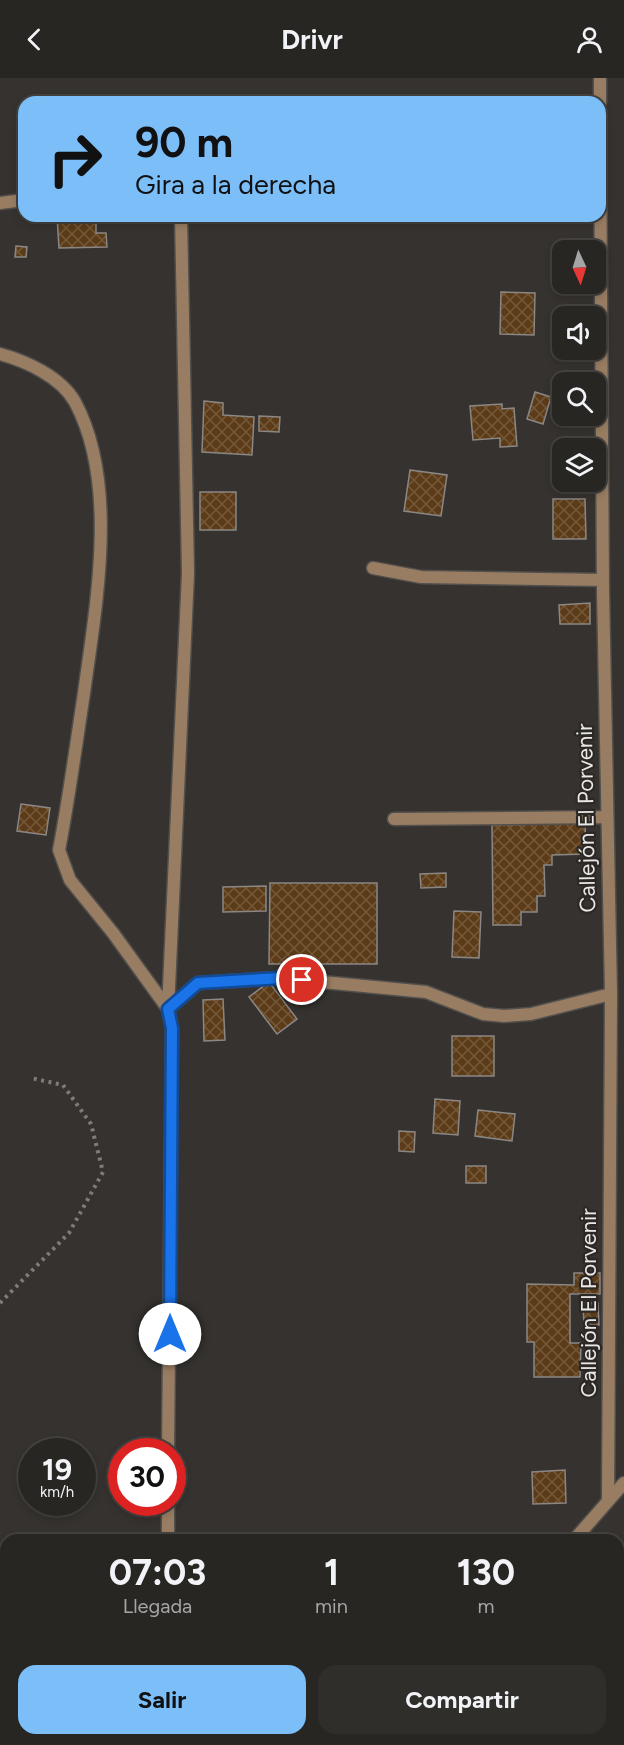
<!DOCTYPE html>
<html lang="es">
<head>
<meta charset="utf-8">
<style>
	:root { --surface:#282623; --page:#302e2b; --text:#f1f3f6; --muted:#a5a5a6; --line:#444341; --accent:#7bbef8 }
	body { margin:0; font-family:Figtree,sans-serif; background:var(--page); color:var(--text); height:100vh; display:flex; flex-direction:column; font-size:22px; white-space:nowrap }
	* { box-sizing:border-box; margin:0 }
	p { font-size:20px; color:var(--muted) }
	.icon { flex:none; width:33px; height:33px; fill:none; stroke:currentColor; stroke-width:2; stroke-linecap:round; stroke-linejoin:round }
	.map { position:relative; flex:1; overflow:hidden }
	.side { position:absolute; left:0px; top:1456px; width:624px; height:212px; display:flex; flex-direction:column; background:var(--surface); border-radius:18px 18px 0 0; box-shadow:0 3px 9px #0003,0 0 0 2px var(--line) }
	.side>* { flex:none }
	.guide { position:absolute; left:18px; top:18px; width:588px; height:126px; border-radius:18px; box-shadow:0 3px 9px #0003,0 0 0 2px var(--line); background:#7bbef8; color:#111; overflow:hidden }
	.needle { width:39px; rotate:176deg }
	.buttons { position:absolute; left:552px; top:162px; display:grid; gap:12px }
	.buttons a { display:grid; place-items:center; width:54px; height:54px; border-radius:12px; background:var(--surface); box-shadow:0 3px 9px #0003,0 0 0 2px var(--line); font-size:30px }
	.speed { position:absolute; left:18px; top:1360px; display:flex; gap:12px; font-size:30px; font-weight:700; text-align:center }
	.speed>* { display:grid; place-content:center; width:78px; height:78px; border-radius:50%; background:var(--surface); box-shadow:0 3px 9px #0003,0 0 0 2px var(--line); line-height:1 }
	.speed small { font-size:15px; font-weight:400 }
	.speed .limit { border:9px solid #d22; background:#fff; color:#111 }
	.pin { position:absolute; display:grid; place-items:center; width:51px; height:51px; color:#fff; margin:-26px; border:3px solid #fff; border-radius:50%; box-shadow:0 2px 6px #0007 }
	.me { position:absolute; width:66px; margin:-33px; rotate:0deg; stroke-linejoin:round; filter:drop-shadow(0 0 4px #0008) }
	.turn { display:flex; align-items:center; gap:21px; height:126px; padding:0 18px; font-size:27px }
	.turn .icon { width:78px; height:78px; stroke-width:2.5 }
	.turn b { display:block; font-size:42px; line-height:51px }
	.eta { display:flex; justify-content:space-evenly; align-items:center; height:102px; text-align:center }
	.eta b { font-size:36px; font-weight:700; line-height:42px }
	.primary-button { display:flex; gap:12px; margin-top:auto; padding:12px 18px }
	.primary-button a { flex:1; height:69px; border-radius:18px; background:var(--accent); color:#111; font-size:24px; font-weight:700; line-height:69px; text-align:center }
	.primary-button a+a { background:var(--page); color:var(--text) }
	header { display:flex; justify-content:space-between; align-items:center; height:78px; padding:0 18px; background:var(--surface); font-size:27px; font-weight:700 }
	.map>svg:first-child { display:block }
</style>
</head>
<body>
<header><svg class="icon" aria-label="back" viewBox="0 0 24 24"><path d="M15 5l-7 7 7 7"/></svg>Drivr<svg class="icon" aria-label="person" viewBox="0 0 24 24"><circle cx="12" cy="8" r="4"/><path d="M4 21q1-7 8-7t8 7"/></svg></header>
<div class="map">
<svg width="624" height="1667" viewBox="0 0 624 1667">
	<defs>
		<pattern id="building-cross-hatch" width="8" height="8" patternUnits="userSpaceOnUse" patternTransform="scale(1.5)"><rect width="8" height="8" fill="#5c3c18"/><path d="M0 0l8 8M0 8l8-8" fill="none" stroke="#74583a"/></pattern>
	</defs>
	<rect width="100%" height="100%" fill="#35322f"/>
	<path fill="url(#building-cross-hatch)" stroke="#8b8784" stroke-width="1.5" d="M57 138H107L96 139V155H106L107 169 59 170Z
		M16 168 27 169 26 179H15Z
		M501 214 535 215 534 257 500 256Z
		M535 314 551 319 543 346 527 341Z
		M204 323 223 325V337L254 339 252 377 202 374Z
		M502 326V331L514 330 517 368 500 369V360L473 362 470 328Z
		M259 338 280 339 279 354 259 353Z
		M410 392 447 397 441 438 404 433Z
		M200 414H236V452H200Z
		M553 421H585L586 461H553Z
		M590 525V546H560L559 527Z
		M21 726 50 730 46 757 17 753Z
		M585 745 586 776 552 777V787H544L545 818H537V834H521V847H493L492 747Z
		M446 795V809L421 810 420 796Z
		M270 805H377V886H269Z
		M266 808V833L223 834V809Z
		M454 833 481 834 479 880 452 879Z
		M269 904 297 941 277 956 249 919Z
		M223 921 225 962 204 963 203 922Z
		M452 958H494V998H452Z
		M435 1021 460 1023 458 1057 433 1055Z
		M478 1032 515 1036 512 1063 475 1058Z
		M399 1053 415 1054 414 1074 399 1073Z
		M466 1088H486V1105H466Z
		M574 1195H600V1216H570V1265H581L580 1299H534V1264H527V1206L574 1207Z
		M583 1225H598L599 1247H584Z
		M565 1392 566 1425 533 1426 532 1394Z
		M142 1662H180V1666L142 1665Z
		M354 1662H406L407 1667H355Z"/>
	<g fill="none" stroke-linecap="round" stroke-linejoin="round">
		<g stroke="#524f4c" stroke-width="15">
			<path id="street" d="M600 0V24
				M600 57 603 512 611 916 608 1422
				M0 125 24 122
				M0 276C26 283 61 299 75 324 119 406 96 527 84 615 76 667 69 720 59 772L70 802 113 855 168 931 198 905 281 900 426 914 483 936 504 938 531 936 611 916
				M373 490 421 499 603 502
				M394 741 607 739
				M168 1374 172 950 168 931 188 495 181 138
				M168 1462V1425
				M574 1462 624 1405
				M0 1551 6 1550"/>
		</g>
		<path stroke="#7e7c79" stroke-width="4" stroke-dasharray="3 4.5" stroke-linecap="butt" d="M0 1225 69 1155 103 1094 91 1046 63 1007 31 1000"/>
		<use href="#street" stroke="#987d62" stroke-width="12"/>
	</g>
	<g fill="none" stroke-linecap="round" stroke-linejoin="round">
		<g stroke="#114b97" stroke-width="15">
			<path id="route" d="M170 1256 172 950 168 931 198 905 281 900 302 902"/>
		</g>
		<use href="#route" stroke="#1a73e8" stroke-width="10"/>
	</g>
	<g text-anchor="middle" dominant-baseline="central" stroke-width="4.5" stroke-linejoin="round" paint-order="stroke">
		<g font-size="22" fill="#eae8e6" stroke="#2b2825">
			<text transform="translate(586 740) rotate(-91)">Callejón El Porvenir</text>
			<text transform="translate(588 1225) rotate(-90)">Callejón El Porvenir</text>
		</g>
	</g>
</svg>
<div class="buttons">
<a><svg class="needle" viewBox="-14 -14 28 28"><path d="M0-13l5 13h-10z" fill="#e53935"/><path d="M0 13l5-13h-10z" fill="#a5a5a6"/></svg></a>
<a><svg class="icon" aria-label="sound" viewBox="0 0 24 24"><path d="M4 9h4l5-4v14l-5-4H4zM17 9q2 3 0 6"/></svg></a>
<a><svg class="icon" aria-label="search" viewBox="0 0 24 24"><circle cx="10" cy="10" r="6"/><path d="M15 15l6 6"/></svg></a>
<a><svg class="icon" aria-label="layers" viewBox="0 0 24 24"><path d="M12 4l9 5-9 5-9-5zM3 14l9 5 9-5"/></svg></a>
</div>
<div class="speed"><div>19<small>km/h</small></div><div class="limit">30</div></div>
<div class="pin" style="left:302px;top:902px;background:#d93025"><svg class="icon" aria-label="arrive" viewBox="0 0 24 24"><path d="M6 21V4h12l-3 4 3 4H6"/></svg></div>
<svg class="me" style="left:170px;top:1256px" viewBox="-20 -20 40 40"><circle r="19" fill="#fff"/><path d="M0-13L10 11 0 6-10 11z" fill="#1a73e8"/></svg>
<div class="guide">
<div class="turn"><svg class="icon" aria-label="right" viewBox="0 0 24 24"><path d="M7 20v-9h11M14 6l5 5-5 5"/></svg><div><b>90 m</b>Gira a la derecha</div></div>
</div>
<section class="side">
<div class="eta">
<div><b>07:03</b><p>Llegada</p></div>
<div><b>1</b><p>min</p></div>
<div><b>130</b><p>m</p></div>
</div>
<div class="primary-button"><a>Salir</a><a>Compartir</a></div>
</section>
</div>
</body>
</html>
